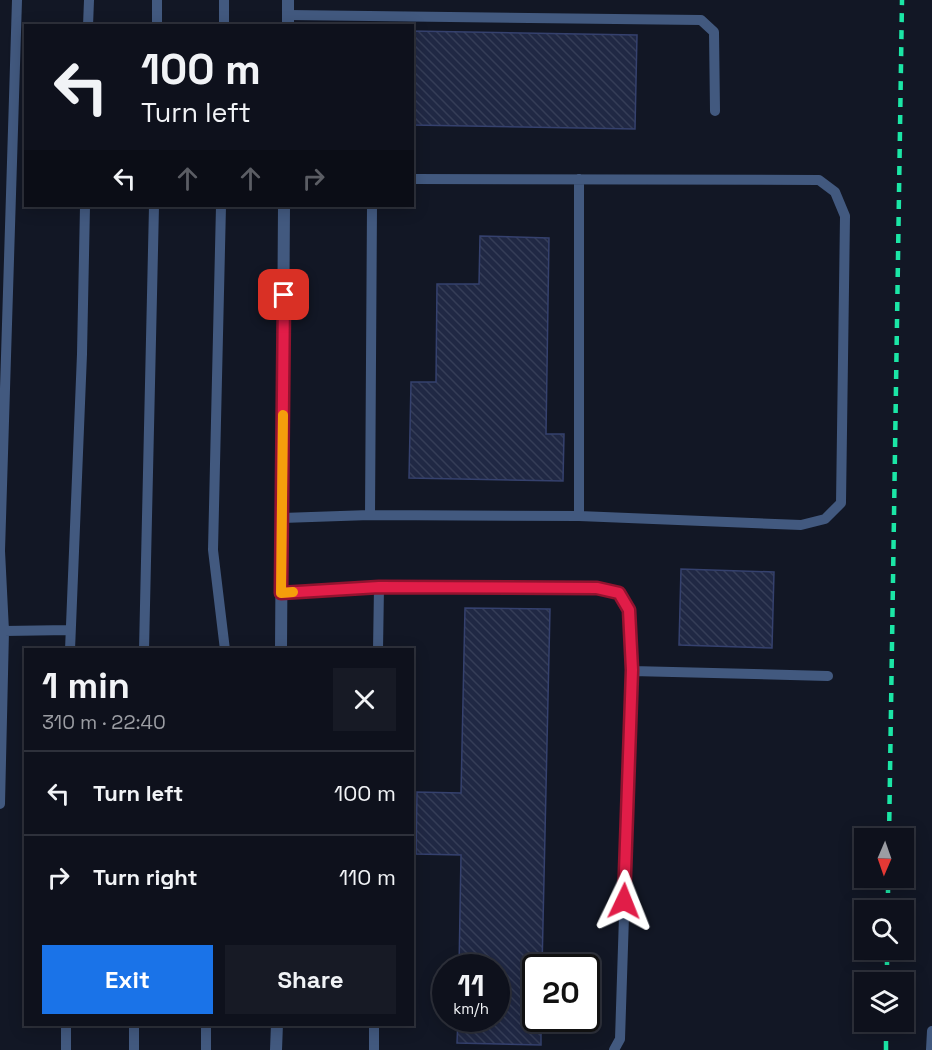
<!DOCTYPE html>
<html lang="en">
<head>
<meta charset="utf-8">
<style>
	:root { --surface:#0e111c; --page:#171a25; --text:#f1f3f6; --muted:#9b9da3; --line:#2e313b; --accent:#1a73e8 }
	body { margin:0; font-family:"Space Grotesk",sans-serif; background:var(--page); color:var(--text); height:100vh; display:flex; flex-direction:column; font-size:22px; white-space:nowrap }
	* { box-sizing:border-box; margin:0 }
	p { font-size:20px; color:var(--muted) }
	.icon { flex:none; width:33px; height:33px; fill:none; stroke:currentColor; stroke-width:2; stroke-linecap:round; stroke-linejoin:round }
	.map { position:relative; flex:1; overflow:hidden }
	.side { position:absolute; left:24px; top:648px; width:390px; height:378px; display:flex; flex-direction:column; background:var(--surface); border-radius:0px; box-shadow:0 3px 15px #0003,0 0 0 2px var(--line) }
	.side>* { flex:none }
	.banner { position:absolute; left:24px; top:24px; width:390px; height:183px; border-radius:0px; box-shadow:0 3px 15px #0003,0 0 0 2px var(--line); background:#0e111c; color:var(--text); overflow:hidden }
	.needle { width:39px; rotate:182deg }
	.fabs { position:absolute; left:854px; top:828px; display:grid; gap:12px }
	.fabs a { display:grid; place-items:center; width:60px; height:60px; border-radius:0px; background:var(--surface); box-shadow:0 3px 15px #0003,0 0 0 2px var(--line); font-size:30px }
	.speed { position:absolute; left:432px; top:954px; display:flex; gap:12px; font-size:30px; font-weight:700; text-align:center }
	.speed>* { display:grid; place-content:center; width:78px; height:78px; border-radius:50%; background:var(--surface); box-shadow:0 3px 15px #0003,0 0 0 2px var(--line); line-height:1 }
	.speed small { font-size:15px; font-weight:400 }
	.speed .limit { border:3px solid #111; border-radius:9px; background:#fff; color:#111 }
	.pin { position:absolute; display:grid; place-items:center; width:51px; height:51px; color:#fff; margin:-26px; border-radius:12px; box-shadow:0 3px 9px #0006 }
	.me { position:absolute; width:66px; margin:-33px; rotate:2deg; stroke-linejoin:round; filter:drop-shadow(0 0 4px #0008) }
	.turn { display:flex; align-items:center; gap:21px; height:126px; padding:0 18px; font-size:27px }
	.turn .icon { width:78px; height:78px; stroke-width:2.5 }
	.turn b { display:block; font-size:42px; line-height:51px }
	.lanes { display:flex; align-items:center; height:57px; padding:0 18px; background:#0003; justify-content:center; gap:30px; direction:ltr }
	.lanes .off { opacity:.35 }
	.round { display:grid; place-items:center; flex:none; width:63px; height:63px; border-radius:0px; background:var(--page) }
	.head { display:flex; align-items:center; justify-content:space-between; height:102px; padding:0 18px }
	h1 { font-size:36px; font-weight:700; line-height:45px }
	.primary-button { display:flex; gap:12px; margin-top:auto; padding:12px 18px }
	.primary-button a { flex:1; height:69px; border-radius:0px; background:var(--accent); color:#fff; font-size:24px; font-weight:700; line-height:69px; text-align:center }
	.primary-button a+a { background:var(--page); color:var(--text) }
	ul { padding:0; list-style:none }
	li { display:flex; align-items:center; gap:18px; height:84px; padding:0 18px; border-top:2px solid var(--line) }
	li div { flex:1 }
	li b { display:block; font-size:22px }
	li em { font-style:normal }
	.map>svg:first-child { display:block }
</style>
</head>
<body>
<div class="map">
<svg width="932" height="1050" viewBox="0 0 932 1050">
	<defs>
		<pattern id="building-back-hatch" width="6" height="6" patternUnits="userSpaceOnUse" patternTransform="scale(1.5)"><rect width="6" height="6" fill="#202844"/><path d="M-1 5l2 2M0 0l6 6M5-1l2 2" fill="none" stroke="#353d57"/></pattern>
	</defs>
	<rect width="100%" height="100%" fill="#121725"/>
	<path fill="url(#building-back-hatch)" stroke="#35416e" stroke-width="1.5" d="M412 31 637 35 635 129 412 125Z
		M480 236 549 238 546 434H564L563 481 409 478 411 382H436L437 284H479Z
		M681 569 774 572 772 648 679 645Z
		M465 608 550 609 542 968H536V1018H541V1045L457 1043 458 1018H496V968H459L461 855 416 854 417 792 461 793Z"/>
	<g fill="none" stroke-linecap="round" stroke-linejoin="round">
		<path stroke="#42597f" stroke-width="10" d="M288 15 701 20 714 32 715 111
			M88 26 89 0
			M157 26V0
			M224 26V0
			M579 179V516
			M221 206 213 550 225 650
			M370 515 579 516 801 525 825 519 841 503 845 216 835 192 819 180 412 179
			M282 518 370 515 372 206
			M0 551 17 0
			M0 551 4 631 0 804
			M281 593 379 587
			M4 631 70 630
			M70 650 82 354 85 206
			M144 650 154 206
			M378 650 379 587 597 588 619 593 629 610 632 671 620 1039 614 1050
			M632 671 828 676
			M66 1050V1024
			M134 1050V1024
			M206 1050V1024
			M374 1050V1024
			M931 1050 932 1031"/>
		<path stroke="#42597f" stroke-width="12" d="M288 26V0
			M281 650 284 206
			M276 1050 277 1024"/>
		<path stroke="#1be6a6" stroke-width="4.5" stroke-dasharray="9 8" stroke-linecap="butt" d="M889 838 902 0
			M888 910V878
			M887 982V950
			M886 1050V1022"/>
	</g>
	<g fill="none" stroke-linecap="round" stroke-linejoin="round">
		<g stroke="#92132f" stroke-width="15">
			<path id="route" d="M284 295 281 593 379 587 597 588 619 593 629 610 632 670 624 901"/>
		</g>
		<use href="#route" stroke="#e11d48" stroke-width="10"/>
		<path stroke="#f59e0b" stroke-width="10" d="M283 415 281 593 293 592"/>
	</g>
</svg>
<div class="fabs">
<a><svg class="needle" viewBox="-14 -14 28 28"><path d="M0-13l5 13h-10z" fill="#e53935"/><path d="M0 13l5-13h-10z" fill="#9b9da3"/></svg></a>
<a><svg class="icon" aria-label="search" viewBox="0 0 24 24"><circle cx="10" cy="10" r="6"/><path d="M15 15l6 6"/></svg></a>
<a><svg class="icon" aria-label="layers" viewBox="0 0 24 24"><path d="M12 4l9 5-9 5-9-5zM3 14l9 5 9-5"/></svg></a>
</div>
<div class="speed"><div>11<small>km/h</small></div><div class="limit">20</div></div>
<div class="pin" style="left:284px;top:295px;background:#d93025"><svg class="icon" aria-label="arrive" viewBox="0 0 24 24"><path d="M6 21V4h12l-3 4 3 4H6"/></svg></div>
<svg class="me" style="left:624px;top:901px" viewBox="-20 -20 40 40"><path d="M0-17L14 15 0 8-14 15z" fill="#e11d48" stroke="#fff" stroke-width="4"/></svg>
<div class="banner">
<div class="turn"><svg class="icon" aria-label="left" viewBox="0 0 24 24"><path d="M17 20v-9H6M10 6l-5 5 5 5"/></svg><div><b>100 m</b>Turn left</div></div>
<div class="lanes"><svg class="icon" aria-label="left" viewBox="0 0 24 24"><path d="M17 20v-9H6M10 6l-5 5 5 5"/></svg><svg class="icon off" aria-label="ahead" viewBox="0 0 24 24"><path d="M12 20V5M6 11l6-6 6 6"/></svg><svg class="icon off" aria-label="ahead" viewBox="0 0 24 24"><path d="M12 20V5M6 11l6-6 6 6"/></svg><svg class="icon off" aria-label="right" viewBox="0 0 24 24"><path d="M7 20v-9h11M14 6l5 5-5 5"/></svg></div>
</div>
<section class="side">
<div class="head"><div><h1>1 min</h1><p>310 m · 22:40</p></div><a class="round"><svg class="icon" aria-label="close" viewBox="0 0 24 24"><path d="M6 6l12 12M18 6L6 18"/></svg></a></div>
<ul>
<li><svg class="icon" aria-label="left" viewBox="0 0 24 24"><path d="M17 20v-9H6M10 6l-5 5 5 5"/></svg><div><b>Turn left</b></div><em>100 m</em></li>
<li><svg class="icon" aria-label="right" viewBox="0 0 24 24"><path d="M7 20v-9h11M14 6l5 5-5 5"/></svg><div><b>Turn right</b></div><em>110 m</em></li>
</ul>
<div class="primary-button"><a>Exit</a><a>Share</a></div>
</section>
</div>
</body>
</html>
